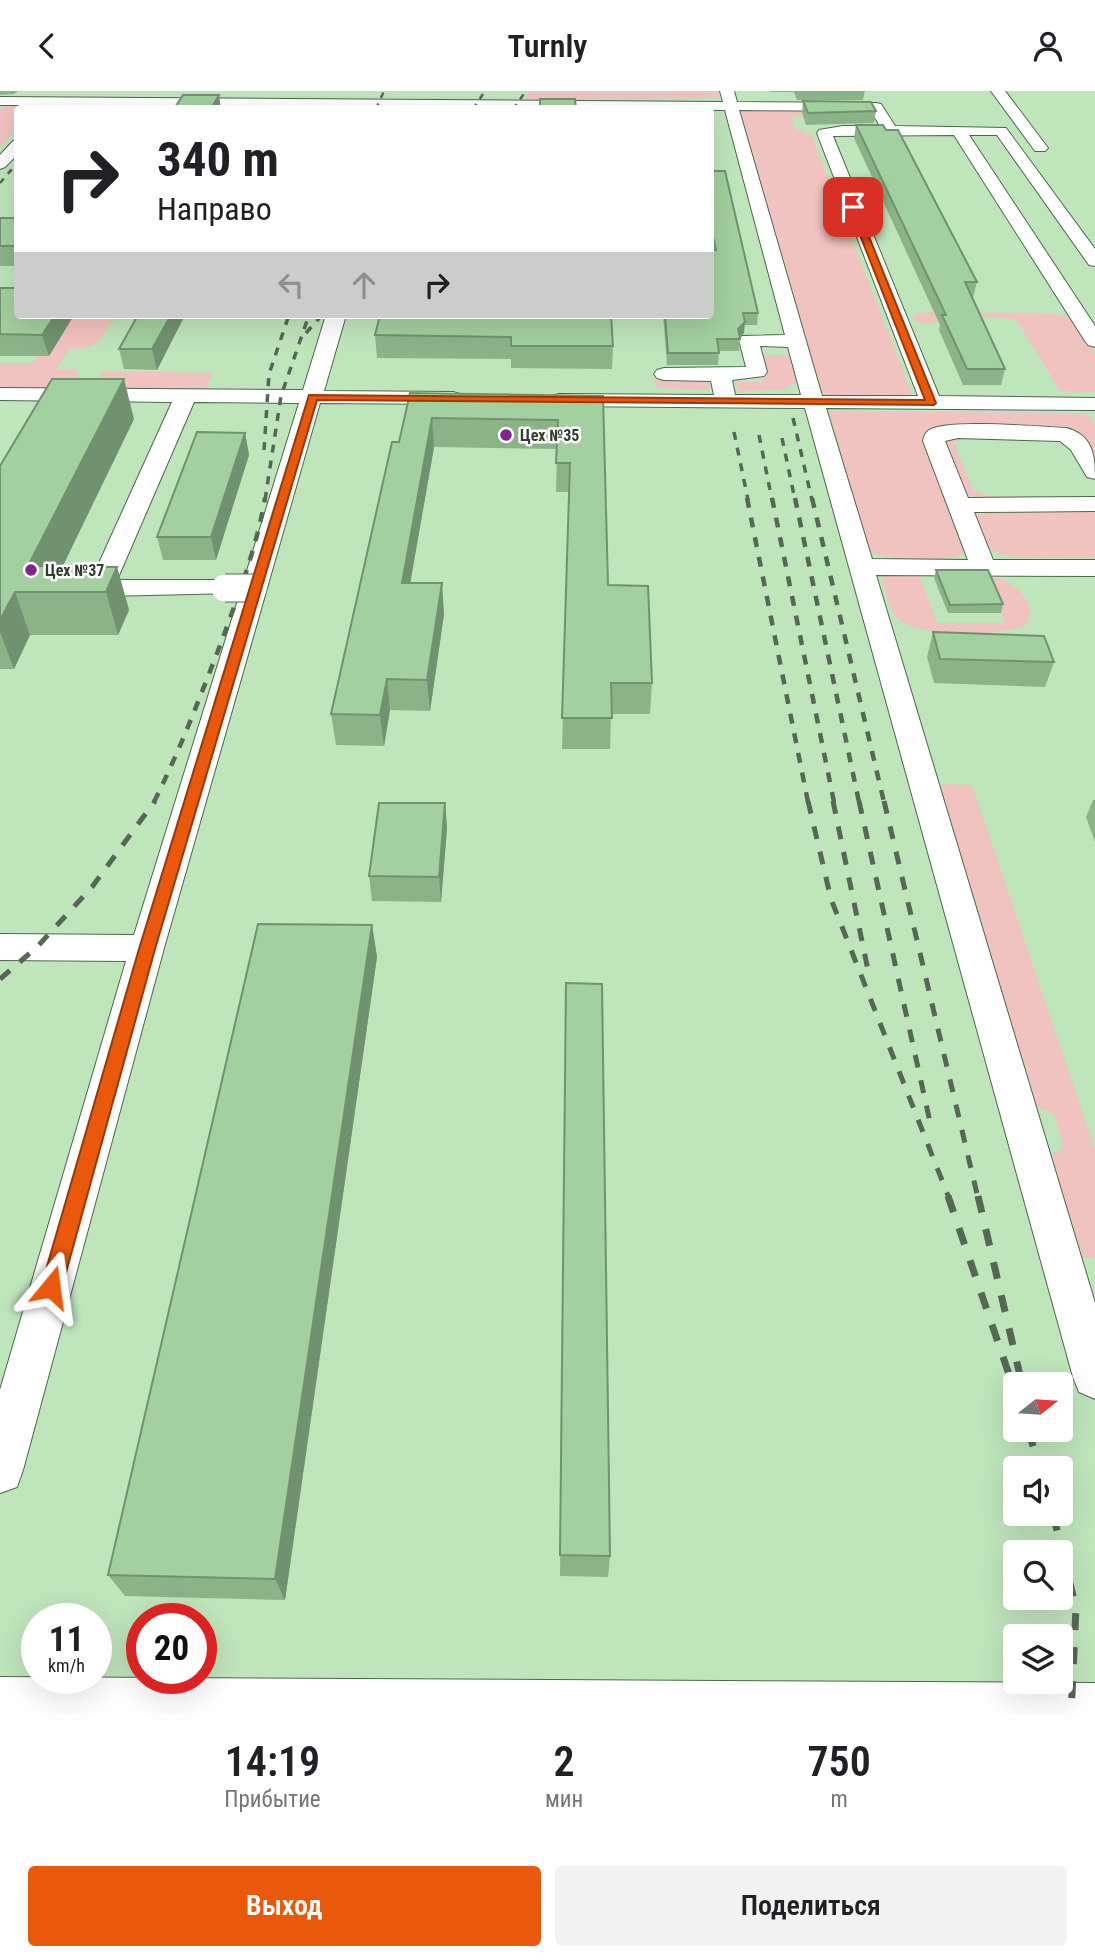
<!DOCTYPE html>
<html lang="ru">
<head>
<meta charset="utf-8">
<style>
	:root { --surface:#fff; --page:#f2f2f2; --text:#202124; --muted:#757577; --accent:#ea580c }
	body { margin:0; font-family:"Roboto Condensed",sans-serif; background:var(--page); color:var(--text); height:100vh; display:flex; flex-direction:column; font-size:26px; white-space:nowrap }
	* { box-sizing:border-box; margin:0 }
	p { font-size:23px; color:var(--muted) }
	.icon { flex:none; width:38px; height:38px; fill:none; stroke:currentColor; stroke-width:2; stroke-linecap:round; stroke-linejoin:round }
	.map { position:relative; height:1624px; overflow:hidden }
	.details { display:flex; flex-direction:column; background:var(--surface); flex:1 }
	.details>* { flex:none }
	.guide { position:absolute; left:14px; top:14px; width:700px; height:214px; border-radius:7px; box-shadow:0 7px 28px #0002; background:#fff; color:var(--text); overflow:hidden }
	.needle { width:46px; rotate:73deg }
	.controls { position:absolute; left:1003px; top:1281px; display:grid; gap:14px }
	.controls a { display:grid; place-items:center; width:70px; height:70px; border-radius:7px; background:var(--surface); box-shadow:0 7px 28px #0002; font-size:35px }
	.speed { position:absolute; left:21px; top:1512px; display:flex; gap:14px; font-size:35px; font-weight:700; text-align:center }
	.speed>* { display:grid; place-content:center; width:91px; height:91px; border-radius:50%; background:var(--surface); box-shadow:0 7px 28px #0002; line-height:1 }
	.speed small { font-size:18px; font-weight:400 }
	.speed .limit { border:10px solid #d22; background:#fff; color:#111 }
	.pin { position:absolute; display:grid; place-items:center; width:60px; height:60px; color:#fff; margin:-30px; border-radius:14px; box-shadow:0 4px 10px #0006 }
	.me { position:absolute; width:77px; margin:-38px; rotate:16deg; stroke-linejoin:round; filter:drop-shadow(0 0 5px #0008) }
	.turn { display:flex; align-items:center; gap:24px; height:147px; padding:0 28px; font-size:32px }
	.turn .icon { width:91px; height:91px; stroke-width:2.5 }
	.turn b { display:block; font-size:49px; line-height:60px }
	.lanes { display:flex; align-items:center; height:66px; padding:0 28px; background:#0003; justify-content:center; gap:35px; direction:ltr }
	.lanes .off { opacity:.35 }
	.eta { display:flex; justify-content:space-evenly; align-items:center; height:119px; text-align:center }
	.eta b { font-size:42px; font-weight:600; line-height:49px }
	.button { display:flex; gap:14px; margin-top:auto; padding:14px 28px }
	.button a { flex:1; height:80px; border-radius:7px; background:var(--accent); color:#fff; font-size:28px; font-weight:600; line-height:80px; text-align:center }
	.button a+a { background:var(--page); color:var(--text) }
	header { display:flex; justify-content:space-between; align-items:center; height:91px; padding:0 28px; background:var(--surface); font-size:32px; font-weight:600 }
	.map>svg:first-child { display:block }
</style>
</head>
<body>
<header><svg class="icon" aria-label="back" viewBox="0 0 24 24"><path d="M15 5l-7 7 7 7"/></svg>Turnly<svg class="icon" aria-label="person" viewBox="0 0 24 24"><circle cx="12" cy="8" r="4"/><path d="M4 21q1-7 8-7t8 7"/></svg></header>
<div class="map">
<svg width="1095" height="1624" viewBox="0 0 1095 1624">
	<rect width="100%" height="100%" fill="#ceeeca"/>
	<path fill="#bfe5bb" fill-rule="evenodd" d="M0 0H1095V1624H0ZM18 18H710V224H18ZM1015 1293H1060V1339H1015ZM1015 1377H1060V1423H1015ZM1015 1461H1060V1507H1015ZM37 1528H96V1587H37ZM142 1528H201V1587H142ZM1015 1545H1060V1591H1015Z"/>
	<path fill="#f1c3c0" d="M529 0H718L720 7 525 8Z
		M7 14 35 16 18 18 17 37 0 55V18Z
		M814 17 829 22 831 25 791 26 796 39H801L802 43H811L910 297 912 303 909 307 829 308 817 298 738 18Z
		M930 221 1053 222 1072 228 1095 264V301L1060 300 1016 228C997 227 978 225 959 227 941 228 929 238 912 228L916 223Z
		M18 224H116C101 247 100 259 69 258L56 279H77L78 295 0 300V272H32L64 225Z
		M756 264H794L800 289 783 299 738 300 736 291H762Z
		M103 280 213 282 205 300 95 297Z
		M655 289 708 290 709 299 658 297 653 291Z
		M828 320 1087 322 1095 336V368L1086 352 941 338 966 458 964 463C947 471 885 471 869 459Z
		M1009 345 1011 349H961L954 352 973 399 988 405 1036 406 1038 409 966 405 943 347Z
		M1095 419V466C1071 465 1008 472 990 458 982 451 978 432 974 423Z
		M918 480 937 532H1005L985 483C1007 488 1039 505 1027 533 1004 546 920 547 898 528 888 519 886 499 881 487L884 484Z
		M943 693 972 694 1095 1059V1167L1076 1166 1045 1067 1064 1056 1054 1023 1032 1014 940 695Z"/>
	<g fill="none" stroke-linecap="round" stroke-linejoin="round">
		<g stroke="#4c684a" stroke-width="2">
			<path id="minor" d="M720 0H734L737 11 876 12 881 13 895 35 1006 37 1095 158V175L1089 174 997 44H969L1095 235V256L1088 254 1085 250 954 44 833 45 939 305 1095 307V319L826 317 872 468 968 469 923 350C924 346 924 343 928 340 943 327 1041 336 1066 337 1093 344 1095 364 1095 388L1087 386 1071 359 1060 350 958 347 945 350 968 407 1095 406V420L974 421 993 469H1095V485L876 484 1095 1212V1308L1079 1301 1073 1286 805 317 559 315 552 313 548 309 552 305 559 303 714 304 711 290 664 289 657 287 654 283 657 279 664 277 746 276 739 249 742 245 785 244 725 19 0 14V6L723 11ZM739 19 871 20 880 35H843L819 39 817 42 918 305H822ZM760 255 788 256 801 304H735L732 289 764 285 767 281Z
				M991 0H1005L1048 57 1045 60H1035Z
				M18 49V63L5 76 0 78V64L13 50Z
				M326 224H346L324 300 453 301 460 303 464 307 460 311 453 313 320 312 164 857 23 1379 17 1396 0 1402V1299L126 870 0 869V843L134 844 299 312 194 311 117 489H225L234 492 238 497 234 502 107 505 98 502 90 492 172 311 0 309V297L303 299Z
				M0 1586 1095 1592V1624H0Z"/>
		</g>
		<use href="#minor" fill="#fff" fill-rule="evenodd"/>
		<path stroke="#566855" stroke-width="2.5" stroke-dasharray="6 6" stroke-linecap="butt" d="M63 18 66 15
			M376 18 384 0
			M473 18 485 0
			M513 18 526 0
			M0 92 18 71"/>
		<path stroke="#566855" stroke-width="3.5" stroke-dasharray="8 8" stroke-linecap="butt" d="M306 242 322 224
			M793 327 812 409
			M734 341 748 409
			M759 344 772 409
			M782 347 795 409
			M264 359 269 283 289 224
			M265 409 281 305 309 224"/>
		<path stroke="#566855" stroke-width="4.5" stroke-dasharray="10 10" stroke-linecap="butt" d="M747 407 808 711
			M772 407 834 711
			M795 407 859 711
			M812 407 884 711
			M154 711C180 659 200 606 221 552 238 505 257 456 265 407"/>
		<path stroke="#566855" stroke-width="5" stroke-dasharray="13 13" stroke-linecap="butt" d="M808 710 831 808 949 1107
			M833 710 869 884
			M859 710 932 1040
			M884 710 978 1107
			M0 888 37 856 92 796 155 710"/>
		<path stroke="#566855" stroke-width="7" stroke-dasharray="17 17" stroke-linecap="butt" d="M948 1105 1015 1301
			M978 1105 1022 1293
			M1028 1339 1040 1377
			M1053 1423 1076 1517 1071 1624"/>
		<g stroke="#4c684a" stroke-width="29" stroke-linecap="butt">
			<path id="minor-bridge" d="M225 497H253"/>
		</g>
		<use href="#minor-bridge" stroke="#fff" stroke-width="27"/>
	</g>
	<path fill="#8bb388" d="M0 0H18L14 3 0 4Z
		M770 0H865L863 9H797L794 1H770Z
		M803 10 876 20 874 32 806 34 802 22Z
		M856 34 977 191 973 206H972L1005 278 1001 294H963L939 239 940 234 854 47Z
		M710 80 758 222 757 234H744V242L740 246 739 260H719L718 274H667L663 224H710L713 159 710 148Z
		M0 127H18V175H0Z
		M0 197 74 224 49 265H0Z
		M134 224H185L157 279 124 278 119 258 135 230Z
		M380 224 613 255 612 278 511 277V268L377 267 375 244Z
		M410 302 603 305 608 494 652 592 650 623H611L610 658H562L569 401H556L557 358 434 356 410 492 444 523 430 620 390 619 384 655 336 654 331 623 399 351Z
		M134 328 63 475 117 476 129 519 118 544H30L14 578H0V375Z
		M245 342 249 364 216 469H163L157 446Z
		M936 479 1003 513 1001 522H948L934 487Z
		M933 541 1054 571 1045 596 934 592 927 566Z
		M1093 709H1095V751L1086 726Z
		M445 712 447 737 441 811 372 810 369 785Z
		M372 834 377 866 285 1509 125 1505 108 1484Z
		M566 892 610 1465 608 1486 560 1485Z"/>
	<path fill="#71926f" d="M219 4 221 18H211Z
		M55 224H74L49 265 42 244Z
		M171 224H185L157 279 152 258Z
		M745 231 744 242 738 248V238Z
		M124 288 134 328 50 501 28 475Z
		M432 327 434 356 405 522 402 492Z
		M245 342 249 364 216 469 211 446Z
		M117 476 129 519 118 544 106 501Z
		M442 492 444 523 430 620 427 589Z
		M15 501 30 544 14 578 0 541V529Z
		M387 588 390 619 384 655 380 624Z
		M445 712 447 737 441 811 439 786Z
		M372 834 377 866 285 1509 275 1488Z"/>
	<path fill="#a2d09e" stroke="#71926f" stroke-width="2" d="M183 4H219L211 18H174Z
		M540 8H575L576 18H540Z
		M803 10 871 11 876 20 808 22Z
		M856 34H883L886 39H898L977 191H965L1005 278H967L942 224H946Z
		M710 80H725L758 222H743L745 231 738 238 740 248H717L719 262H668L665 224H710V159H716L710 132Z
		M0 127H18V155H0Z
		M0 197H18V224H55L42 244 0 243Z
		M138 224H171L152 258H119Z
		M380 224H611L613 255H511V246L375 244Z
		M52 288H124L28 475 117 476 106 501H15L0 529V375Z
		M410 302 603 305 608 494 648 495 652 592H611L612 627H562L570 372H556L558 329 432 327 402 492H442L427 589 387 588 380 624 331 623 392 351H399Z
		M197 341 245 342 211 446H157Z
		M936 479H988L1003 513 950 514Z
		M933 541 1044 545 1054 571 940 568Z
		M379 712H445L439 786 369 785Z
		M258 833 372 834 275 1488 108 1484Z
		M566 892 602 893 610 1465 560 1464Z"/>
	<path fill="#ea580c" stroke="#983908" stroke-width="2" d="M853 113 857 116 936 312 934 314 317 309 155 858 62 1196 59 1203 51 1206 44 1203 41 1196 139 858 309 304 925 309 849 116Z"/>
	<g fill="#82248f" stroke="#fff" stroke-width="2.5">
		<circle cx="506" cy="344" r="7"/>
		<circle cx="31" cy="479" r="7"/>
	</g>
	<g text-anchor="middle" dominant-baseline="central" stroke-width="5" stroke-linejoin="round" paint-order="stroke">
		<g font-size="16" font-weight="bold" fill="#313e30" stroke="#fff" text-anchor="start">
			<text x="520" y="344">Цех №35</text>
			<text x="45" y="479">Цех №37</text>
		</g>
	</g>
</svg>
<div class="controls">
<a><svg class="needle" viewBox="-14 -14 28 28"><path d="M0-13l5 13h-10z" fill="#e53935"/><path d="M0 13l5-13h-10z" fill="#757577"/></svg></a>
<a><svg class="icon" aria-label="sound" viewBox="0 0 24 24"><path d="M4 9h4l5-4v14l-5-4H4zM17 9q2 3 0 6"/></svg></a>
<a><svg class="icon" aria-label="search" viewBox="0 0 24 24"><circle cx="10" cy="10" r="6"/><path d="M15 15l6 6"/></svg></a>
<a><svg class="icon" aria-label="layers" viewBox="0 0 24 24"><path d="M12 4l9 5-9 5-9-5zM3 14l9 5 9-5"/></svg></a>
</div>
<div class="speed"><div>11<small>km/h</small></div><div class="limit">20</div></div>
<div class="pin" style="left:853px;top:116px;background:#d93025"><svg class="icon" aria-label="arrive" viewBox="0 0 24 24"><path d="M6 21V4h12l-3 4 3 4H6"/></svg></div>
<svg class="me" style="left:51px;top:1196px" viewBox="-20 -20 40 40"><path d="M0-17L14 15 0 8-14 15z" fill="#ea580c" stroke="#fff" stroke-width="4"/></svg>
<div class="guide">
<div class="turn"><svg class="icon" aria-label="right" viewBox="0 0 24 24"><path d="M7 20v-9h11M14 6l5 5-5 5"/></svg><div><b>340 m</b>Направо</div></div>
<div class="lanes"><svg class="icon off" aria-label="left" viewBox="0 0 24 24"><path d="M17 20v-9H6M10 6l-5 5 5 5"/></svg><svg class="icon off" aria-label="ahead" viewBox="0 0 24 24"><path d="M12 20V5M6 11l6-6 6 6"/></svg><svg class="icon" aria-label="right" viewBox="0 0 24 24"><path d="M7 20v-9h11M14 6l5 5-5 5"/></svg></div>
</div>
</div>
<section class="details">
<div class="eta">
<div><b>14:19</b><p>Прибытие</p></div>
<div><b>2</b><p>мин</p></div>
<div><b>750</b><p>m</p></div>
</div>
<div class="button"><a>Выход</a><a>Поделиться</a></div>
</section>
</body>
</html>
